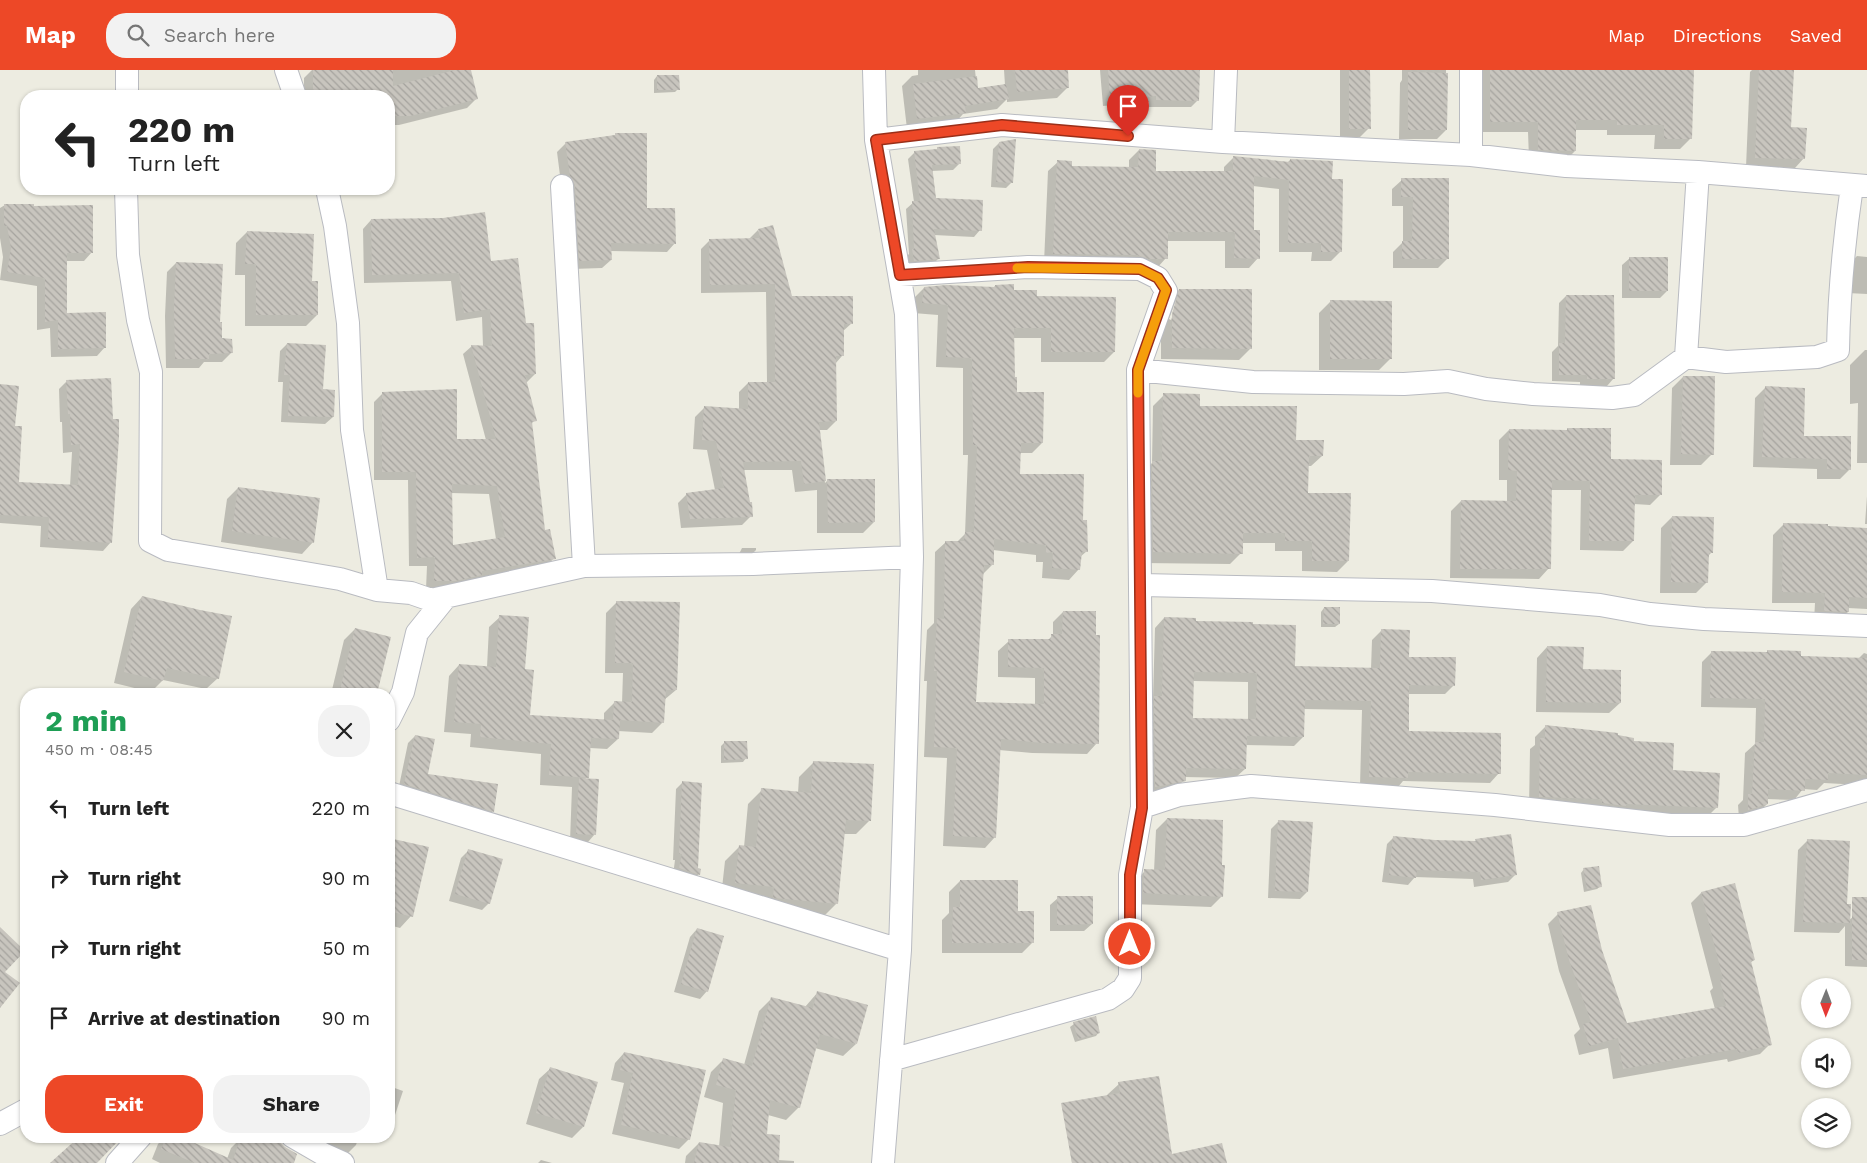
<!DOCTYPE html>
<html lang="en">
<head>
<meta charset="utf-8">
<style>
	:root { --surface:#fff; --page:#f2f2f2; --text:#222; --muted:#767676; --accent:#ed4827 }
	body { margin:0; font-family:"Work Sans",sans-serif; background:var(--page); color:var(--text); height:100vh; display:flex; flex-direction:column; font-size:19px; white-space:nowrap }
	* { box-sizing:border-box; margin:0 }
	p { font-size:16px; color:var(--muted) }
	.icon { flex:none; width:28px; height:28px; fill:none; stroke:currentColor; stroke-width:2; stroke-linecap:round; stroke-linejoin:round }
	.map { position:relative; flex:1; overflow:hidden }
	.details { position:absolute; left:20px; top:618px; width:375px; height:455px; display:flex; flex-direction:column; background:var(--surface); border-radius:20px; box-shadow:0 1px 4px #0004 }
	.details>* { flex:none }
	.top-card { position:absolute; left:20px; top:20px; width:375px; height:105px; border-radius:20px; box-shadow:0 1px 4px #0004; background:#fff; color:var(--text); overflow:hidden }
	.needle { width:32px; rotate:181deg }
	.fabs { position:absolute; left:1801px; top:908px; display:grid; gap:10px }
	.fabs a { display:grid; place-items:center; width:50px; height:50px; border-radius:50%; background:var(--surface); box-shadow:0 1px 4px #0004; font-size:25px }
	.pin { position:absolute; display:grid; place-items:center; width:42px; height:42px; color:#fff; margin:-51px -21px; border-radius:50% 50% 50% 0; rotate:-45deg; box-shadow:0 0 5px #0007 }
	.pin .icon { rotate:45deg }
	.me { position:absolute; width:55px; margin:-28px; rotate:0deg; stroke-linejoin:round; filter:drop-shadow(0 0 4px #0008) }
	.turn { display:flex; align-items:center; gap:18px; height:105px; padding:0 25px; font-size:22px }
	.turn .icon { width:65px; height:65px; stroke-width:2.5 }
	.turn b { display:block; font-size:35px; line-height:42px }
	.round { display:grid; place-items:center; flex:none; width:52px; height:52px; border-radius:20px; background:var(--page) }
	.head { display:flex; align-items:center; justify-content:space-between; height:85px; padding:0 25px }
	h1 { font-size:30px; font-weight:700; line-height:38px; color:#1e9e55 }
	.primary-button { display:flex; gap:10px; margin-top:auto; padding:10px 25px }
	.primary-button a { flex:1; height:58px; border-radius:20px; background:var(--accent); color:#fff; font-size:20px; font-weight:700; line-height:58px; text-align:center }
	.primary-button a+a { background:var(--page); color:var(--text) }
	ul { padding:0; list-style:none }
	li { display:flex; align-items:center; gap:15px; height:70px; padding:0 25px }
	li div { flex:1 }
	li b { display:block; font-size:19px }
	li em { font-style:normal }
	header { display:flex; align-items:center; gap:30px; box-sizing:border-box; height:70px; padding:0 25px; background:var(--accent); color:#fff }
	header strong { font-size:24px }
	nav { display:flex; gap:28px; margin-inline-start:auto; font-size:18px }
	.search { width:350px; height:45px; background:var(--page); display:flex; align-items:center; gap:12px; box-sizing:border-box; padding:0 18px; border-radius:20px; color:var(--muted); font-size:19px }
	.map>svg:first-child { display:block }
</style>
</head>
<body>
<header>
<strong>Map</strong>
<div class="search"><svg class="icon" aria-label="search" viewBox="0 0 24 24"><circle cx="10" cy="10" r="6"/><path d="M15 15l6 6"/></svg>Search here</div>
<nav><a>Map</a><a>Directions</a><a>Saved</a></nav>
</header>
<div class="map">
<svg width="1867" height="1093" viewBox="0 0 1867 1093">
	<defs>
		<pattern id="building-back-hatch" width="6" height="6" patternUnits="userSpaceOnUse" patternTransform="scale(1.25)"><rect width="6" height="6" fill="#c8c5be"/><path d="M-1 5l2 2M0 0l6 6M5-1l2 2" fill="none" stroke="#a5a39e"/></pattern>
	</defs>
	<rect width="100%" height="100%" fill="#edece1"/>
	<path fill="#0003" fill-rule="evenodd" d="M312 0H469L477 28 467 38 399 55H389V26H304V8Z
		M918 0H975L977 19 1005 15 1004 0H1067L1068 17 1057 28 1007 32V29L997 39 963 44 955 53 907 59 902 16 912 6 918 5Z
		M1100 0H1198V30L1191 37H1149V32L1103 36Z
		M1340 0H1369V58L1360 67 1340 68Z
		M1402 0H1446V60L1437 69H1399L1400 13 1402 10Z
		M1482 0H1693L1691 68 1680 79H1654L1655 65H1607V60H1575V81L1565 91 1529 89 1528 62H1480Z
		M1752 0H1793L1790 58 1804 88 1795 98 1746 97 1750 2Z
		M657 6 678 19 675 22 654 23V10Z
		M277 22 278 26H243Z
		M615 65 646 139 675 173 667 182 610 181 611 190 602 198 572 199 557 82 566 73 613 66Z
		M999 73 1012 112 1006 118 991 117 993 79Z
		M1139 80 1155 102H1224V97L1234 87 1287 93 1290 90 1331 110 1341 181 1331 191H1311L1312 182H1279V119L1253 116V162L1258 188 1249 198H1225V171H1166V188L1157 198 1044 193 1048 101 1058 92 1071 98H1129V90Z
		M915 82 960 93 953 100 931 101 934 130 980 160 974 167 934 165 938 189 932 195 908 197 906 187 909 184 906 139 914 132 908 89Z
		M1448 109 1447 189 1438 198H1393V182L1403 172V136H1392V119L1402 110Z
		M5 135 92 182 84 191H66L65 244 105 277 97 286 51 287 50 258 37 260V216L0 210 3 187 0 168V138Z
		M371 150 490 193 525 255 535 304 526 313 535 350 531 354 544 461 554 488 546 497 445 519H426L427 496H409L408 410H374V332L383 323 456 370H486L463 284 472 276H483L482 247 456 251 451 211 364 213 363 159ZM451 423 489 424 496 469 451 477Z
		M758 160 791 227 852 253 842 262V286L835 294 836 351 827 360H819L825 413 828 410 874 452 863 463H817V420L795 422 792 400H743L751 446 742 455 681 458 678 433 687 424 715 420 707 380 693 379 695 347 704 338 739 340V322L748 313H767L766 222 701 223V179L710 170 749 169Z
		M247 162 310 212 317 245 306 256H245V205H235L236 173Z
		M1857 186 1867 187V224L1847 223 1850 193Z
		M1630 188 1667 221 1660 228H1622V195Z
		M176 193 219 253 221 269 231 283 222 292H204L199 298H166L165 246 167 202Z
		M995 216 1036 228 1114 282 1104 292H1041V268H1013V309L1016 324 1042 373 1032 383H1020L1019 405 1082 451 1087 481 1080 487 1079 499 1069 510 1042 508 1043 492H1036V485L993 480 992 495 982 505 975 633 1035 635V608L998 607V581L1009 571H1047L1053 565V552L1063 542 1097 673 1087 684 1032 683 999 680 995 767 985 778 943 776 947 688 924 687 927 611H924L927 560 934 553 935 482 946 472H957L965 464 968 385H963V298L936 297 938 245 913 243 914 228 924 218H993Z
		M1179 220 1250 279 1239 290 1161 289V256L1168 231ZM1176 230H1178L1171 250 1169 249Z
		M1566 226 1614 308 1607 316H1580V312L1552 311V282L1558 276 1559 233Z
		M1330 232 1390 289 1379 300H1319V243Z
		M287 274 322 321 333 347 325 354 281 352 283 312H278L280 281Z
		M1865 280H1867V393H1857L1858 333 1850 334V295Z
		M1683 307 1712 384 1701 395H1670L1672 318Z
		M67 311 111 472 103 481 40 477 41 456 0 453V316L13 357 18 413 70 416 72 382 63 383 62 352H60L59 319Z
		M1765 318 1802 367 1850 399 1840 409H1817V399L1753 397 1755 328Z
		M1164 325 1295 371 1322 386 1311 396H1308L1307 424 1348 491 1337 502 1302 501V481H1275V473H1241V483L1230 494 1142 493V403L1152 393 1153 336Z
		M1509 360H1609V391L1661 424 1650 435 1634 434 1633 471 1623 481 1580 480 1581 420H1551L1549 498 1539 509 1450 508 1451 441 1461 431 1507 432V410H1499V370Z
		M238 418 313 472 302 484 221 472 227 429Z
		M1867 426V454H1865Z
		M1672 447 1712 482 1707 487V512L1696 523H1660L1661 458Z
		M1784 454 1867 459V539L1848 538V542L1837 552 1814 551 1815 533H1772L1773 465Z
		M742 478H756V480L752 484H739Z
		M142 527 218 608 206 619 163 610 151 622 114 613 131 539Z
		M617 532 676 620 664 630 663 652 652 663 618 661V669L607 679 590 678 588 707 585 709 595 764 588 772 570 771 572 717 540 715 541 684 470 677 471 664 444 662 449 606 459 595 487 597 489 557 500 547 524 601 528 646 604 650V643L615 632 622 633 623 603H605L606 543Z
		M1324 538 1339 554 1335 557H1321V542Z
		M1164 548 1194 552 1294 597 1371 599 1372 570 1381 561 1408 588 1454 615 1445 624H1407L1408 662 1499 703 1490 713 1403 711 1398 717 1360 716 1362 640 1303 639V667L1294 676 1245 675V699L1235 708 1184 707V710L1175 720 1146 725 1145 636 1153 628 1155 558ZM1193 611 1248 612V650L1192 649Z
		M355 559 376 624H331L344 570Z
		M1547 577 1582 600 1620 633 1609 643 1536 642 1537 588Z
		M1712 582 1858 589 1864 583 1867 584V709L1861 715 1824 713 1817 720 1803 719 1794 730 1767 729V734L1757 744 1739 749 1738 735 1743 730 1745 683 1755 674 1756 638 1701 637 1702 592Z
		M1546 656 1632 672 1717 737 1706 748 1529 737 1530 679 1535 675V667Z
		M415 666 426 705 493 741 486 748 398 721 408 673Z
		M724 673 746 688 743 692 721 693V676Z
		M813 693 870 750 856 764H843L837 833 823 847 721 827 725 791 739 777H744L748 734 762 720 798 723 799 707Z
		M683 712 696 799 699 804 692 811 673 805 675 790H673L676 719Z
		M389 738 394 740 389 752Z
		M1167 749 1222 826 1211 837 1132 834 1134 812 1145 801H1154L1156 760Z
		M1279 751 1307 822 1300 829 1268 828 1271 759Z
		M1394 767 1435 772 1473 773 1476 770 1515 805 1508 812 1474 817 1473 809 1415 807 1408 815 1382 812 1387 774Z
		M389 769 427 778 411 846 400 858 389 855Z
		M1808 770 1846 835 1849 850 1853 847H1867V897L1845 896V856L1839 863 1794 862 1798 780Z
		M468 781 489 833 482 840 449 831 461 788Z
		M1584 799 1601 816 1597 819 1584 822 1581 803Z
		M960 811 1017 842 1033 872 1022 883H942V850L949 843V822Z
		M1701 823 1754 890 1750 893 1770 974 1760 984 1728 992 1727 989 1613 1009 1608 978 1579 985 1574 965 1580 959 1559 901 1548 854 1558 844 1600 881 1626 955 1715 939 1710 921 1713 918 1691 833Z
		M1058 828 1092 854 1084 861H1050V835Z
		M697 859 707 921 700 929 674 922 690 867Z
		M818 922 856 974 843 986 815 978 799 1037 786 1050 768 1045 765 1066 778 1090 794 1091V1093H685L686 1086 699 1073 719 1077 723 1033 704 1027 711 1002 724 989 744 995 759 941 772 928 805 937Z
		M1074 954 1099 962 1096 966 1075 972 1070 957Z
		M624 983 689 1069 679 1079 612 1064 624 1013 611 1010 615 993Z
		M551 998 583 1057 572 1068 526 1054 539 1009Z
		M1119 1014 1171 1093H1072L1064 1043 1108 1027 1107 1025Z
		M389 1016 403 1021 395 1045 389 1050Z
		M166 1066H176L227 1089 231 1078 242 1067 292 1093H160L152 1089 158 1074Z
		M303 1066H359L356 1075 345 1086Z
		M541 1090 552 1093H538Z"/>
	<path fill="url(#building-back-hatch)" fill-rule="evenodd" d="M313 0H393V16L455 0H471L478 29 410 46H389V26H313Z
		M1015 0H1068L1069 18 1017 22Z
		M1108 0H1200L1199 31 1156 30V26L1110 30Z
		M1349 0H1370L1371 59H1349Z
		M1490 0H1694L1692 69H1664V55H1617V50H1576V81L1538 80V52H1490Z
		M1759 0H1794L1791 57 1807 58 1805 89 1755 88Z
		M1408 2 1448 3 1447 60H1408Z
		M657 5H679L680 20H657Z
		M977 6 978 18 1006 14 1009 29 965 36 966 43 917 49 913 14Z
		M615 63H647V138H675L676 174 611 173 612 190 579 191 575 115 570 106 565 72 615 65Z
		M1016 69 1013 113 996 112 999 72Z
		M960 76 961 94 932 95 936 128 983 130 982 161 934 159 940 189 914 191 912 179H914L912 131H920L914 81 937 79V77Z
		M1139 79 1156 80V101H1233V86L1290 92V89L1333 91 1332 109H1343L1342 182H1321V173H1288L1289 110 1254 106V160H1260V189L1234 188 1235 162H1168V189H1149L1137 185 1053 184 1057 90 1072 91V96L1138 97Z
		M1401 108H1449V189H1402V171H1412L1413 127H1401Z
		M4 134H34V136L93 135V183H67V243L106 242V278L58 279V250L45 252V208L7 202 11 178 7 156H4Z
		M485 142 491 191 518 188 526 253H534L536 304 525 305 537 351 532 352 545 460 550 459 556 489 482 501V505L455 511H434L435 487 417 488 416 402H382V322L457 319V369H496L471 275 492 276 490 239 464 243 459 203 372 205 371 149 443 148ZM452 414 497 416 505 467 453 475Z
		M773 155 792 226H853V254H844V286H836L837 351 819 352 826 411 804 414 801 391 743 392 750 432H752L753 447 690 449 686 423 724 418 716 371 702 370 704 336 748 339V312H775V214L710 215 709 169 760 168 758 159Z
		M247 161 314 164 312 211H318V245H256V194H245Z
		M1629 187H1668V221H1629Z
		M176 192 223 194 220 252H222V268L232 269 233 283 209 284V289H175L174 237Z
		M1014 214V220H1037V226L1116 227 1115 282H1051V258H1014L1015 307H1017V322H1044L1043 373H1021L1020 404H1084L1083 450H1087L1088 482H1082L1080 500 1052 498 1053 482 1046 483V475L994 469V495H984L976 632 1044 634V598L1008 597V569H1051V564H1062L1063 541H1096V565H1100L1099 674 1043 673 1001 669 996 768 953 766 957 678 934 677 937 601H934L937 548 944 549 945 471H964L965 462H974L977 375H973L972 288 946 287 948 235 922 233 924 217 946 215 995 217V215Z
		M1179 219H1252V279L1172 278V244Z
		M1566 225H1614L1615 309H1587V305H1559V273H1565Z
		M1330 230 1392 231V289H1330Z
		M287 273 326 275 323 319 335 320 334 347 288 346 290 305H284Z
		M1683 306H1715L1714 385 1681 384Z
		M111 308 113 349H119V367L112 473 48 469 49 447 0 445V314L19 316 15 356H22L19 412 78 415 80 374 71 375 70 344H68L66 310Z
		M1765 316 1805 318 1804 366H1851V400L1827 399V389L1762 387Z
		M1163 323 1200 324V336H1297L1296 370H1324L1323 386H1309L1308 423H1351L1349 491H1312V471H1285V463H1243V484L1153 482 1152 391H1162Z
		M1567 358H1611V389L1662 390V425H1635L1634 471H1589L1590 411 1552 410 1551 499H1460L1461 430 1516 431 1517 401 1508 400 1509 359 1567 360Z
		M827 409H875V452L828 453Z
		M238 417 320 428 314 473 232 461Z
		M1672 446 1714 447 1713 483H1709L1708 513 1671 512Z
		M1783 453 1828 454V456L1867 458V528L1849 527V542L1824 541 1825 523 1782 522Z
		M142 526 200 540 232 546 219 609 167 598 163 611 124 602Z
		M616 531 680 532 677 620H666L664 653 620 650 619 669 591 668 589 708 549 705 551 674 480 667 481 654 454 652 459 594 496 597 499 545 529 547 525 599 534 600 530 645 613 650 614 631 632 632 633 593H615Z
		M1324 537H1340V554H1323Z
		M1164 547 1196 548V551L1253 552V554L1296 555 1295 596 1380 598 1381 559 1410 560 1409 587H1456L1455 616 1409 615V661L1501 663V704L1408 702V708L1369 707 1371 631 1305 630 1304 667 1247 666 1246 699 1186 698V711L1155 717 1154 626H1162ZM1194 602 1257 603 1256 649 1193 648Z
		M355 558 391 567 377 624H339Z
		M1547 576 1584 577 1583 599 1621 600V633L1546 632Z
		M1767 580 1801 581V586L1867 588V705L1828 703V710L1805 709V721L1768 719V734L1748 740V724H1752L1755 672H1764L1765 629 1710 628 1711 581 1767 582Z
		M1545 655 1618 663V665L1634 668V671L1674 673 1673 700 1720 703 1718 738 1626 734V736L1602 733V729L1539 727 1540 668H1545Z
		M415 665 435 669 428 704 498 714 494 742 404 714Z
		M724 671H747L748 689 724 690Z
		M813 691 874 694 871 751 846 750 838 834 774 828 773 827 774 817 735 813 739 775 756 777 761 718 811 723Z
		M579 708 599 709 596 765 576 764Z
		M682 711 702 713 698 798 701 799 700 805 679 798 682 784H679Z
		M1167 748 1223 750 1222 795H1225L1223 827 1143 823 1144 799 1165 800Z
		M1278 750 1313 752 1308 822 1275 821Z
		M1511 764 1517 805 1481 810 1480 802 1417 800 1416 808 1389 805 1393 766 1435 770 1476 771 1475 769Z
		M389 768 429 777 413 847 389 841Z
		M1807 769 1850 771 1847 834H1851L1850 853 1803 852Z
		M468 779 503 789 490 834 455 824Z
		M1599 796 1602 817 1587 819 1583 798Z
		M960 810H1018V841H1034V873H952L953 837H960Z
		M1735 813 1755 890 1751 891 1772 975 1738 983 1737 979 1623 999 1618 968 1589 976 1583 954 1591 952 1569 890 1557 842 1591 835 1602 880 1627 953 1726 936 1720 910 1723 909 1701 822Z
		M1057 826H1093V854L1057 855Z
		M1852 827H1867V890H1852Z
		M0 857 25 881 5 902 20 913 0 938Z
		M697 858 724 866 708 922 681 914Z
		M817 921 868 935 857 974 820 964 800 1038 770 1030 767 1064 780 1065 779 1093H694L699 1072 730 1077 736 1020 716 1015 723 988 752 996 771 927 813 938Z
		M1096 946 1100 963 1078 969 1073 952Z
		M624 982 706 1000 690 1070 621 1055 633 1003 620 1000Z
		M550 997 598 1012 584 1057 536 1043Z
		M1159 1006 1172 1084 1222 1073 1227 1093H1072L1061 1033 1120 1023 1118 1012Z
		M80 1066H123L97 1093H50Z
		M167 1066H179L233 1090 241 1066H279L280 1072 285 1077 297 1084 294 1093H195L161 1079Z"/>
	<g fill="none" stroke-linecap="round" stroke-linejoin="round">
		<g stroke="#b9bbc1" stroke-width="24">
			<path id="street" d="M286 0 295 26
				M874 0 876 70 906 244 912 487 900 880 883 1093
				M1471 0V85
				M127 26V0
				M876 70 1002 55 1223 72 1471 85 1566 96 1698 102 1867 116
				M1223 72 1226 0
				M562 116 584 496
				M126 119 128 185 138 250 151 302 150 471 168 480 340 509 377 520 411 523 431 530 584 496 753 494 912 487
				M327 119 335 156 348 253 352 360 377 520
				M1686 287 1698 102
				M1138 300 1253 312 1404 314 1448 311 1486 319 1533 324 1612 328 1634 325 1686 287 1726 292 1817 287 1838 280C1839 225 1844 170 1852 116
				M1141 515 1432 521 1600 535 1650 544 1704 549 1867 556
				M389 650 403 622 417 563 446 527
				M389 723 900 880
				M1142 737 1179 725 1251 716 1495 735 1670 755H1744L1867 720
				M891 990 1108 929 1123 919 1130 908V805L1142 737 1138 300 1166 221 1158 208 1140 199 1028 197 900 205
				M0 1054 26 1040
				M292 1066 323 1084 343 1093
				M117 1093 141 1066"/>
		</g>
		<use href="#street" stroke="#fff" stroke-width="22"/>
	</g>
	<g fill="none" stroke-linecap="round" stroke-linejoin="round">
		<g stroke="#9a2f19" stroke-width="12">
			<path id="route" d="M1128 66 1002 55 876 70 900 205 1028 197 1140 199 1158 208 1166 220 1138 300 1142 738 1130 805V874"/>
		</g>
		<use href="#route" stroke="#ed4827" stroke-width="9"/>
		<path stroke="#f59e0b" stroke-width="9" d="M1017 198 1140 199 1158 208 1166 220 1138 300V323"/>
	</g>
</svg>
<div class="fabs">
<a><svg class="needle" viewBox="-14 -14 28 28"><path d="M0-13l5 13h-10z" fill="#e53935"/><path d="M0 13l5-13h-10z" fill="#767676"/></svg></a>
<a><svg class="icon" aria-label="sound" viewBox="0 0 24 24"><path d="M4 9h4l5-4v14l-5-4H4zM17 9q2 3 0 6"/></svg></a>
<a><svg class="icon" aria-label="layers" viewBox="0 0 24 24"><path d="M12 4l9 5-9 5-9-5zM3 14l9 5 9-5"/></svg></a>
</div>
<div class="pin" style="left:1128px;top:66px;background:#d93025"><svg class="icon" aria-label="arrive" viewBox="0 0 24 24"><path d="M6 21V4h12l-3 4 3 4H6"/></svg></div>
<svg class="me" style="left:1130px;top:874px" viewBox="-20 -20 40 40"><circle r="17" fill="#ed4827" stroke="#fff" stroke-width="3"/><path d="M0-11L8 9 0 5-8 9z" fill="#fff"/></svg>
<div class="top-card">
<div class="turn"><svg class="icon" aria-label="left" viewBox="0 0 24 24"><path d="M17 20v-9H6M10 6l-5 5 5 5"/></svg><div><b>220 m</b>Turn left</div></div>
</div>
<section class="details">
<div class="head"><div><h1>2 min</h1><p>450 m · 08:45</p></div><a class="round"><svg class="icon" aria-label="close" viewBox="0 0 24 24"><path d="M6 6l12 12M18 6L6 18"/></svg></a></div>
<ul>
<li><svg class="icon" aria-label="left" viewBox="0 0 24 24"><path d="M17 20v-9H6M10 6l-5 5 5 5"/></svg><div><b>Turn left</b></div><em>220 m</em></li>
<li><svg class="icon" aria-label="right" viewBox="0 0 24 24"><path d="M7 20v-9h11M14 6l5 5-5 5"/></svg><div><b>Turn right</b></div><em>90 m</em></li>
<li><svg class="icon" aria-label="right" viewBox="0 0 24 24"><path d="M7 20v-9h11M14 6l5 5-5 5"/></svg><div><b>Turn right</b></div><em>50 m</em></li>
<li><svg class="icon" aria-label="arrive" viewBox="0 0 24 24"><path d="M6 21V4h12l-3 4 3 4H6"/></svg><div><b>Arrive at destination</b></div><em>90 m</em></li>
</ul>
<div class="primary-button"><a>Exit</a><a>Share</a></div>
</section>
</div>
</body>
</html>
